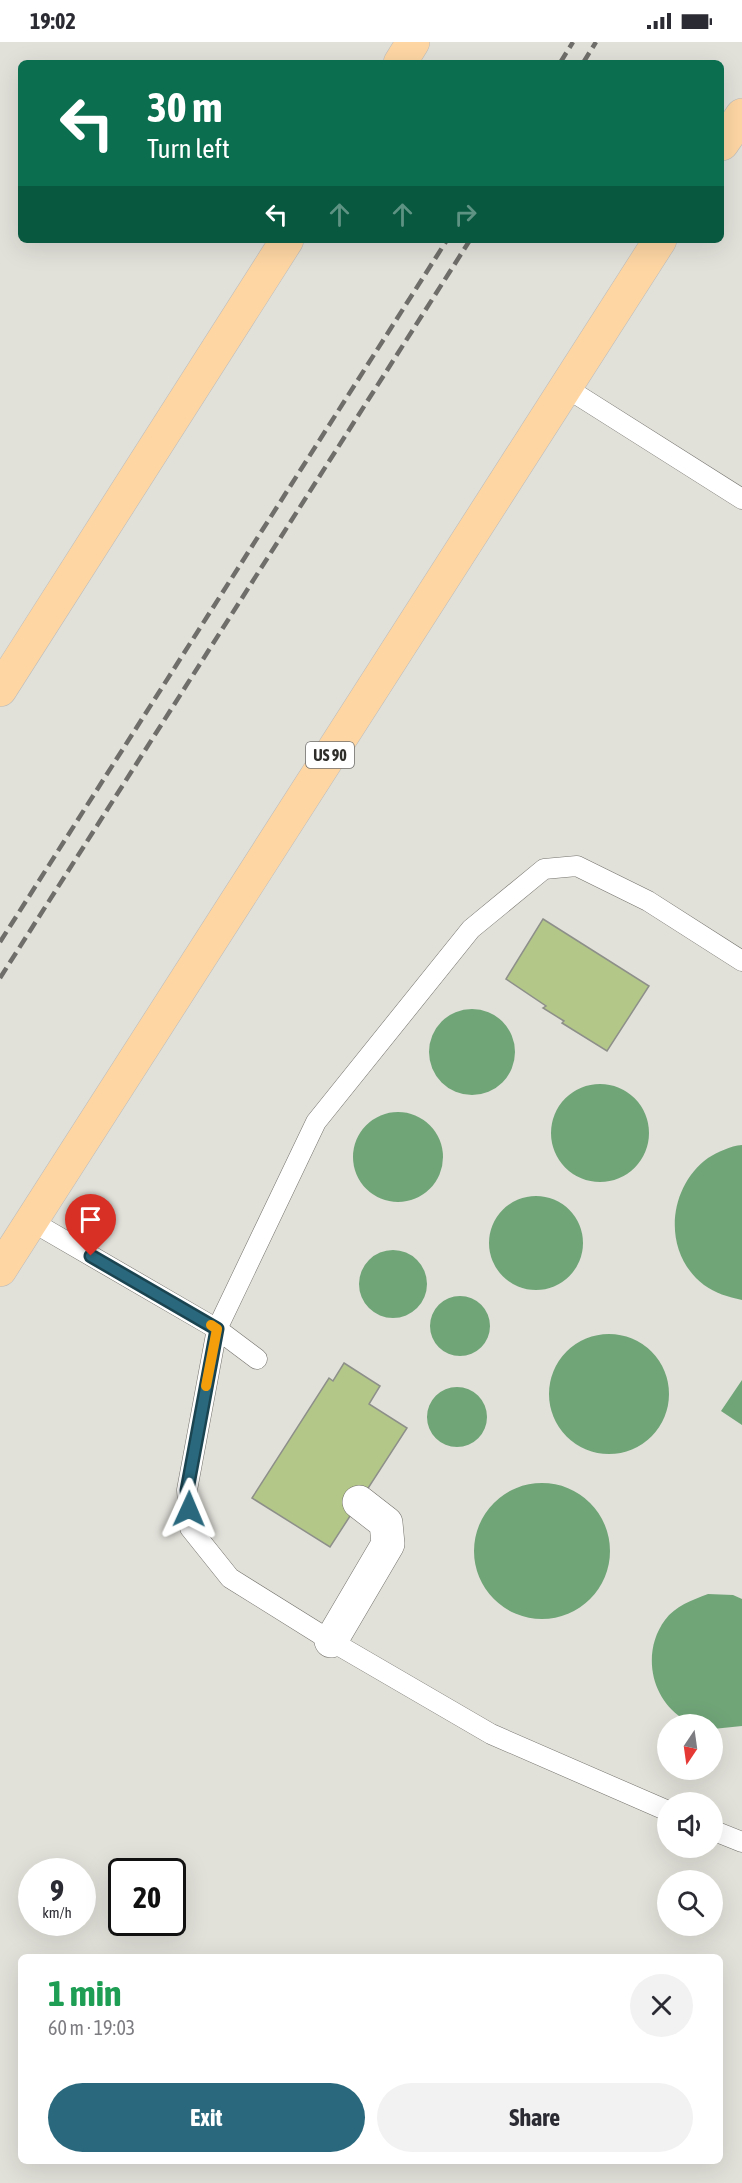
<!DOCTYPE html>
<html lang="en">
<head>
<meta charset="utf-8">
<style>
	:root { --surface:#fff; --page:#f2f2f3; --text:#2b2b33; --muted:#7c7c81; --accent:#29687d }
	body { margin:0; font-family:"Asap Condensed",sans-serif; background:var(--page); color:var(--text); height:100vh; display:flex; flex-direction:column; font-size:22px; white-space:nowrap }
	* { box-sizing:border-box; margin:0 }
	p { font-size:20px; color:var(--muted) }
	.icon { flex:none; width:33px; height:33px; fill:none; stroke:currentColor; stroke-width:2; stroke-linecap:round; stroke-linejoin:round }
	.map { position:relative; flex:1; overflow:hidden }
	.sheet { position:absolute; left:18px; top:1912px; width:705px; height:210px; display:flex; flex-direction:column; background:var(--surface); border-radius:9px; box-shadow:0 6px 24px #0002 }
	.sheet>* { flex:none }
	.banner { position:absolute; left:18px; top:18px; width:706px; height:183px; border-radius:9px; box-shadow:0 6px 24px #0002; background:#0b6e4f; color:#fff; overflow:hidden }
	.needle { width:39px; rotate:193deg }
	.controls { position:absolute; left:657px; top:1672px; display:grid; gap:12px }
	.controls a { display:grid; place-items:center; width:66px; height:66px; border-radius:50%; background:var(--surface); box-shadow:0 6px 24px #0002; font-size:30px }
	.speed { position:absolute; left:18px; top:1816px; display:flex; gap:12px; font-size:30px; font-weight:700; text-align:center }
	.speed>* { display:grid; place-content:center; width:78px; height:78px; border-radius:50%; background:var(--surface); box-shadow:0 6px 24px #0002; line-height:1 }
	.speed small { font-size:15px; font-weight:400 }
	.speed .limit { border:3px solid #111; border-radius:9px; background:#fff; color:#111 }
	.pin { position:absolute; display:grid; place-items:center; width:51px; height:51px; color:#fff; margin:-62px -26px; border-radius:50% 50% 50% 0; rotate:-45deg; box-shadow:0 0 6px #0007 }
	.pin .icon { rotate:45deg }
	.me { position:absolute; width:66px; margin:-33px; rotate:1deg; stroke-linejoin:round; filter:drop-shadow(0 0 4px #0008) }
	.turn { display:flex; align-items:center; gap:21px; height:126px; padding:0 30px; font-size:27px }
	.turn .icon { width:78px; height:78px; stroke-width:2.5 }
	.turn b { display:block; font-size:42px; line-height:51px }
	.lanes { display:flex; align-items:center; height:57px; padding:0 30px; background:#0003; justify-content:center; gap:30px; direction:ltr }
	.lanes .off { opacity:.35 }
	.round { display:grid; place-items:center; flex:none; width:63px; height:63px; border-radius:32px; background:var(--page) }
	.overview { display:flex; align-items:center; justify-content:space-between; height:102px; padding:0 30px }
	h1 { font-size:36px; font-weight:700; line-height:45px; color:#1e9e55 }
	.action { display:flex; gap:12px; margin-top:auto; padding:12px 30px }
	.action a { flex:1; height:69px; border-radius:36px; background:var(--accent); color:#fff; font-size:24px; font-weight:700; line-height:69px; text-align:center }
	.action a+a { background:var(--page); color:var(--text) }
	.status { display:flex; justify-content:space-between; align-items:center; height:42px; padding:0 30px; background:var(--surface); direction:ltr }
	.status svg { height:16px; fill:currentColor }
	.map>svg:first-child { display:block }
</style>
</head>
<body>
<div class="status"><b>19:02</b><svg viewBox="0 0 49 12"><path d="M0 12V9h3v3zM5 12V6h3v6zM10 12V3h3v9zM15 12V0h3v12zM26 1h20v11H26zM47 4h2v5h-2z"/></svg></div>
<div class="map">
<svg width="742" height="2141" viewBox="0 0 742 2141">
	<rect width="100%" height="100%" fill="#e1e0d9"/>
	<path fill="#70a578" d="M429 1010a43 43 0 1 1 86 0a43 43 0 1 1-86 0Z
		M551 1091a49 49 0 1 1 98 0a49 49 0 1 1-98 0Z
		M353 1115a45 45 0 1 1 90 0a45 45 0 1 1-90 0Z
		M742 1103V1258C728 1255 715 1251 704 1243 662 1211 667 1146 708 1116 718 1110 730 1104 742 1103Z
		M489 1201a47 47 0 1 1 94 0a47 47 0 1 1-94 0Z
		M359 1242a34 34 0 1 1 68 0a34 34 0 1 1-68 0Z
		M430 1284a30 30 0 1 1 60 0a30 30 0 1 1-60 0Z
		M549 1352a60 60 0 1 1 120 0a60 60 0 1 1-120 0Z
		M742 1338V1383L721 1369Z
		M427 1375a30 30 0 1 1 60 0a30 30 0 1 1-60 0Z
		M474 1509a68 68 0 1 1 136 0a68 68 0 1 1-136 0Z
		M708 1552 733 1553 742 1557V1684L713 1687 712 1683C707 1683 699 1684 694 1683 690 1682 686 1678 682 1676 650 1655 642 1609 665 1578 675 1564 692 1558 708 1552Z"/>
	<path fill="#b3c788" stroke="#8d8f89" stroke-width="1.5" d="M543 877 649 944 607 1009 562 981 564 979 543 966 546 964 506 937Z
		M344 1321 380 1344 369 1362 407 1386 330 1505 252 1456 329 1336 333 1339Z"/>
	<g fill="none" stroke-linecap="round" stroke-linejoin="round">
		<g stroke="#74726c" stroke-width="21">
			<path id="service" d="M565 345 742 457
				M31 1179 217 1287 257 1317
				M668 1769 491 1692 331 1599 230 1536 190 1486 187 1448 217 1287 316 1080 471 887 544 827 577 824 648 859 742 919
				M712 1788 742 1800"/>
		</g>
		<g stroke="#74726c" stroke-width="34">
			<path id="minor" d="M331 1599 388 1502 386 1481 359 1460"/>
		</g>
		<g stroke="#bcbcbb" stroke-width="34">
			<path id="trunk" d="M400 21 413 0
				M722 102 742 73
				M0 648 287 198
				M0 1228 660 198"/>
		</g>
		<use href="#service" stroke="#fff" stroke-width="20"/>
		<use href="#minor" stroke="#fff" stroke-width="33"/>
		<use href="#trunk" stroke="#fed6a4" stroke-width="33"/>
		<path stroke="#6f6e6a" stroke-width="4.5" stroke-dasharray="12 6" stroke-linecap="butt" d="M560 21 573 0
			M583 21 596 0
			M0 900 447 198
			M0 936 470 198"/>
	</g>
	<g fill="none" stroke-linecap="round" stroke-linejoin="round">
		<g stroke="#1b4451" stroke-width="15">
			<path id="route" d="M91 1214 217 1287 187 1448 189 1467"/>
		</g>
		<use href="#route" stroke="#29687d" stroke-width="10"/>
		<path stroke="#f59e0b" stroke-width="10" d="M206 1344 217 1287 211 1283"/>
	</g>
	<g text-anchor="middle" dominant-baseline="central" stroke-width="4.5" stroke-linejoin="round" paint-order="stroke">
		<rect fill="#fff" stroke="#6d6c6a" stroke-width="1.5" x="306" y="700" width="48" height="26" rx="4.5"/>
		<g font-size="16" font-weight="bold" fill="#2e2d2a">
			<text x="330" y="713">US 90</text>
		</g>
	</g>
</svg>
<div class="controls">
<a><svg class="needle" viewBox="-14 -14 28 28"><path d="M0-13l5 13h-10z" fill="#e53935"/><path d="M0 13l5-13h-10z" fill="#7c7c81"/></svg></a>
<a><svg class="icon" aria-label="sound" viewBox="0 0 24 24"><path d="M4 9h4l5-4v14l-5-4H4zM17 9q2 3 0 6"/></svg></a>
<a><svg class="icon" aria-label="search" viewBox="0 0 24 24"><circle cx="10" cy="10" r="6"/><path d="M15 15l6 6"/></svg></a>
</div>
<div class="speed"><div>9<small>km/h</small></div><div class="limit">20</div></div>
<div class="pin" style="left:91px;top:1214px;background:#d93025"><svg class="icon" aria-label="arrive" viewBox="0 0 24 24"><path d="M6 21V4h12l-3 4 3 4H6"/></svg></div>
<svg class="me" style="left:189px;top:1467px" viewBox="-20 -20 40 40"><path d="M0-17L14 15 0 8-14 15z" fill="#29687d" stroke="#fff" stroke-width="4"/></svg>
<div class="banner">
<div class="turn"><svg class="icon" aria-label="left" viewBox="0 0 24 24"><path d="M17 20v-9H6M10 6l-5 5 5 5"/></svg><div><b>30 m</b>Turn left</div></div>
<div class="lanes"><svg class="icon" aria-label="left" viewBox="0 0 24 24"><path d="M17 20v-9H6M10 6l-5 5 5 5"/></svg><svg class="icon off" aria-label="ahead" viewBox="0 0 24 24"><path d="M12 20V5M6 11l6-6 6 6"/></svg><svg class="icon off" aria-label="ahead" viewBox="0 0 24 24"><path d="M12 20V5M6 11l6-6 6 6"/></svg><svg class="icon off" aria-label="right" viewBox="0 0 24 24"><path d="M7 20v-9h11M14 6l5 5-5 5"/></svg></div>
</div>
<section class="sheet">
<div class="overview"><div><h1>1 min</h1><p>60 m · 19:03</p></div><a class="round"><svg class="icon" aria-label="close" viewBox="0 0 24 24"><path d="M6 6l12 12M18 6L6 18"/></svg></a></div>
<div class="action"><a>Exit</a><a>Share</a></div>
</section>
</div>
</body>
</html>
